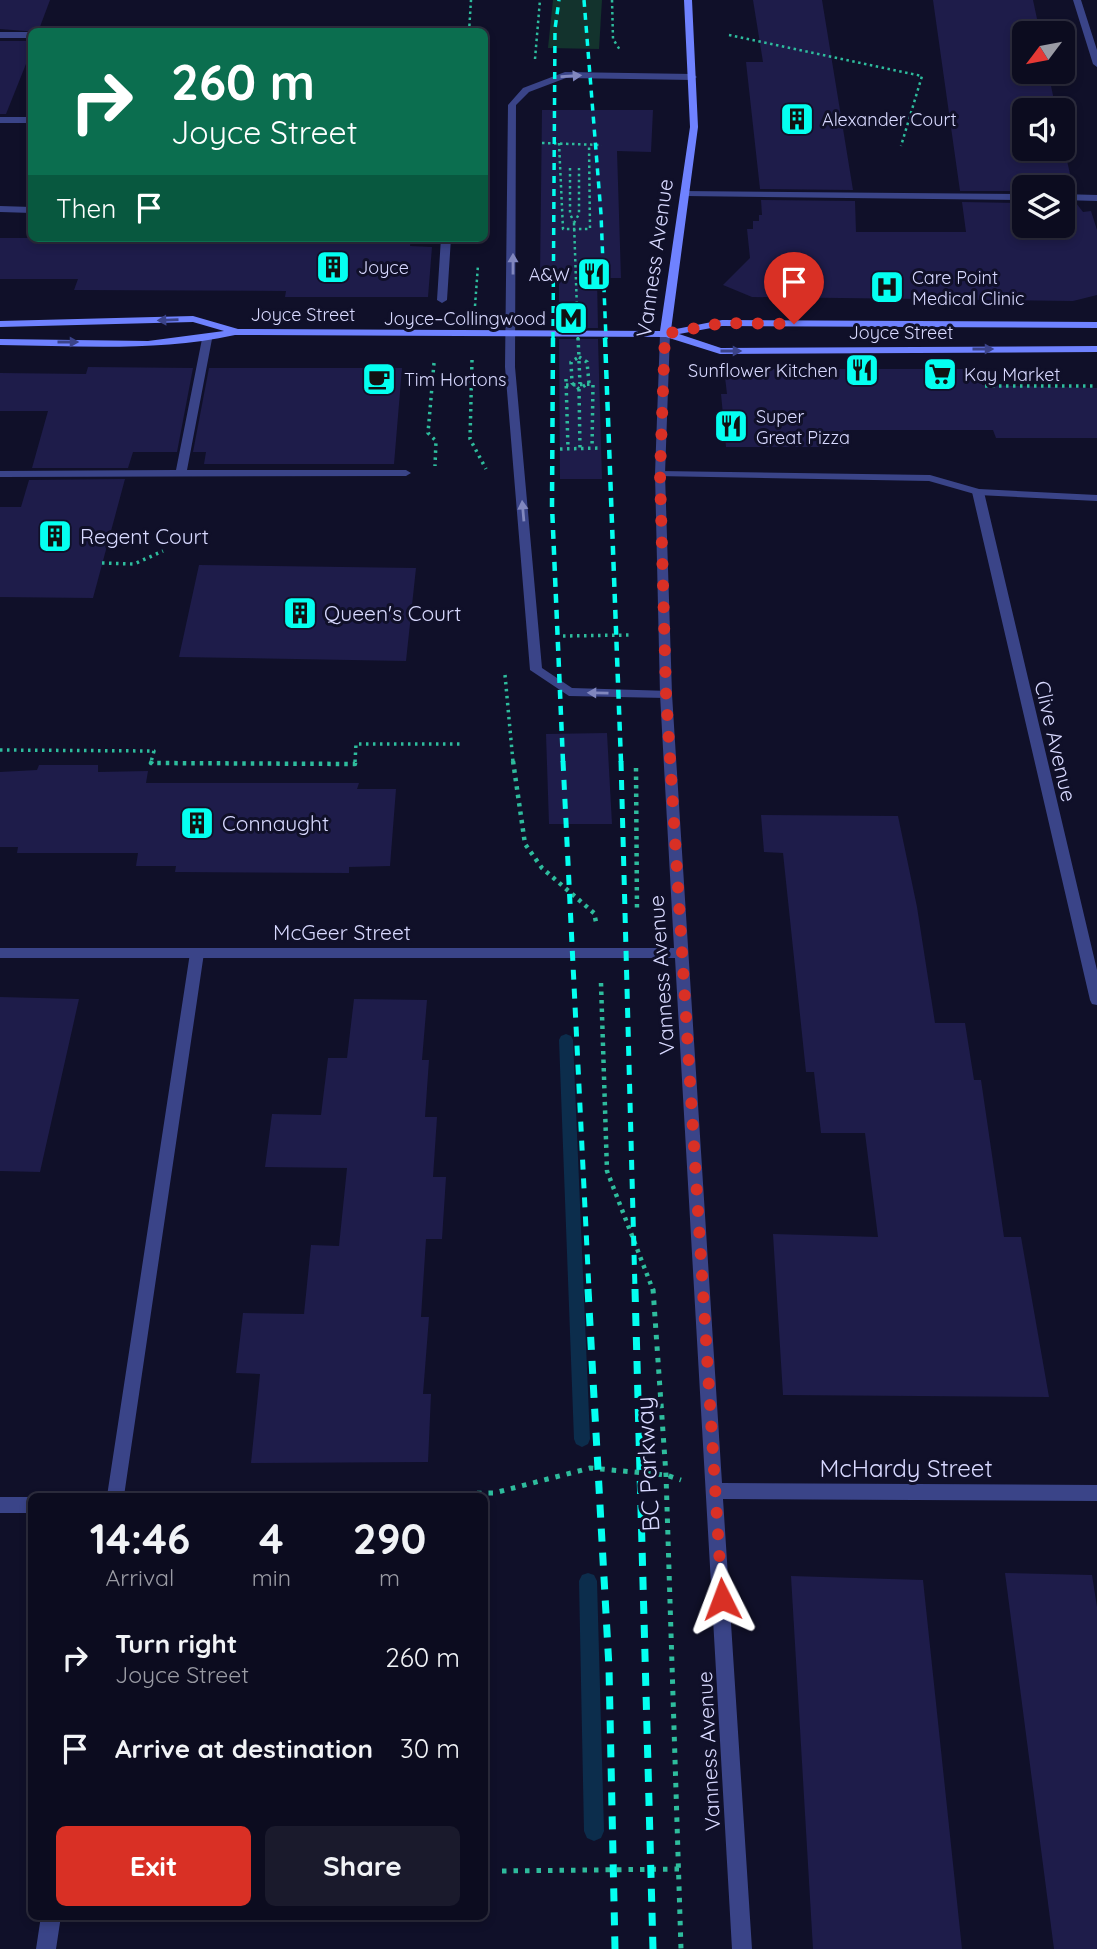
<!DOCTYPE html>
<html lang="en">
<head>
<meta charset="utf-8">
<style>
	:root { --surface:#0c0c1f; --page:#1a1a2c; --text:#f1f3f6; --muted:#9a9ba4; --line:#2c2c3d; --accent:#d93025 }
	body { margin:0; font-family:Quicksand,sans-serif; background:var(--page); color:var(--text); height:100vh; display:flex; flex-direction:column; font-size:26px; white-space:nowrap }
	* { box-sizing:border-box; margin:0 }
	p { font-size:23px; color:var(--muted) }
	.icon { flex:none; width:38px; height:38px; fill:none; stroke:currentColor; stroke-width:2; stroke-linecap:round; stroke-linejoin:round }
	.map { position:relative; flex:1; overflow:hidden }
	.panel { position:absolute; left:28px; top:1493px; width:460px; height:427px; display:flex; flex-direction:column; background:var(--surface); border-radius:10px; box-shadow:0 4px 10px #0003,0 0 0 2px var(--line) }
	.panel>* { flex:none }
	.top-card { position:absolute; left:28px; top:28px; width:460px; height:214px; border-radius:10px; box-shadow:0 4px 10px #0003,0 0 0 2px var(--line); background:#0b6e4f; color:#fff; overflow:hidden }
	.needle { width:46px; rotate:238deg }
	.controls { position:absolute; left:1012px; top:21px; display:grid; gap:14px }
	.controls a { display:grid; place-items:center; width:63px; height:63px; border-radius:10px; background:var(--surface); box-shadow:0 4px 10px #0003,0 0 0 2px var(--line); font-size:35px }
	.pin { position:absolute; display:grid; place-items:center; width:60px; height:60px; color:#fff; margin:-72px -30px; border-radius:50% 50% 50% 0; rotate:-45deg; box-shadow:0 0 7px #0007 }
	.pin .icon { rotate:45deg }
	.me { position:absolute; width:77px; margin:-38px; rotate:357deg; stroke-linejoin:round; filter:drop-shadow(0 0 5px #0008) }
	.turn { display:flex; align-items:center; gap:24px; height:147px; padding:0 28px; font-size:32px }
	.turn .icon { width:91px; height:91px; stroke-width:2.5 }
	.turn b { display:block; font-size:49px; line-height:60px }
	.then { display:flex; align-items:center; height:66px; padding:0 28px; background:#0003; gap:14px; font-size:26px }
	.eta { display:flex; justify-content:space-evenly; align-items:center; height:119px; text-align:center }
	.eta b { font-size:42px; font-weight:800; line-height:49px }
	.cta { display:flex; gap:14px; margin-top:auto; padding:14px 28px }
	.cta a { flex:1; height:80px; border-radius:10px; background:var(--accent); color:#fff; font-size:28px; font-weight:800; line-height:80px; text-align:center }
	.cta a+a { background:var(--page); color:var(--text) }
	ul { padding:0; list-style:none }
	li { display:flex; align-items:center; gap:21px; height:91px; padding:0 28px }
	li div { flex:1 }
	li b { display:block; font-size:26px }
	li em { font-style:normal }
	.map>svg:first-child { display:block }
</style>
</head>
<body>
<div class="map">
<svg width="1097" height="1949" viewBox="0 0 1097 1949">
	<rect width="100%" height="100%" fill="#101029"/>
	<path fill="#13332d" d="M553 0H602L599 49 548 48Z"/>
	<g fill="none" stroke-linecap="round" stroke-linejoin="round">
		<path fill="#0c2d4c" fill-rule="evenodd" d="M566 1034 571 1036 573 1040 590 1439 588 1444 582 1447 576 1444 574 1439 559 1040 561 1036Z
			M588 1573 594 1575 597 1581 604 1831 601 1838 594 1841 587 1838 584 1831 579 1581 582 1575Z"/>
	</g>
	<path fill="#1e1c4a" d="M0 0H50L38 32 0 29Z
		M753 0H822L853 190 760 189 746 62H763Z
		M933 0H1033L1040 33H1024V72H1052L1054 76H1049L1056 110H1024V149H1062V138L1074 192 1062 191V187H1024V191H960Z
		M0 41H32V49L6 114H0Z
		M542 110H653L651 152 617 151 621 278H597L598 328H559V277H540Z
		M761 200 855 201 856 232H966L962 202 1024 203V226H1062V203H1076L1083 212 1091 211 1097 230V295L1073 301 752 297 723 285 750 258 747 229H753V221H759V215H762Z
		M0 238H411L410 246 432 247 428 297H285L286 291 74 290 78 279H0Z
		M559 339H598L602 479H560Z
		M88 367 193 368 177 452H133L128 468H32L48 411H0V373L86 374Z
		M209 368H402L394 464H204L206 452H193Z
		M724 369H978L982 385 1097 388V438H996L993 430H843L845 447H726L721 394H727Z
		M125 479 93 598 0 597V507H21L29 480Z
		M199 565 416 568 406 661 179 657Z
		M607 733 612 824H549L546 734Z
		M39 765H98V772L148 771 146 783H359L357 789H396L390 866 349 867V873L175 872 176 866H136L138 853H17L18 847H0V772L37 770Z
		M761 815 898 816 917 907 935 1023H965L974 1080H981L1004 1237H1021L1049 1397 783 1395 773 1234 878 1237 865 1133H821L814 1072H806L783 853 764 852Z
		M0 997 79 999 40 1172 0 1171Z
		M354 999 427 1000 422 1060H429L425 1117H437L433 1177H446L442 1239H426L421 1317H429L423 1394H431L428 1462 251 1463 260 1374 236 1373 243 1313 304 1314 311 1245 339 1246 347 1168 265 1167 272 1114 321 1115 328 1058H347Z
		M1005 1573 1092 1575 1097 1607V1949H1054Z
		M791 1576 923 1580 962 1949H813Z"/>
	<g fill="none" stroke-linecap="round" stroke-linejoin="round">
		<path stroke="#2ebc9d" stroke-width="2.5" stroke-dasharray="2.5 3.5" stroke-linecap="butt" d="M612 0 613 39 620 50
			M469 32 471 0
			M729 35 922 76 901 146
			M535 59 540 0
			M542 143 602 145
			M559 143 563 229H590L589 144
			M570 168V214L574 222
			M574 223 579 214V168
			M475 306 478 265"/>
		<path stroke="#2ebc9d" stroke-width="3.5" stroke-dasharray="2.5 4.5" stroke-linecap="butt" d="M472 360 470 439 486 469
			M579 361 580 384
			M434 363 428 433 436 441 435 466
			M566 379 568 449
			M566 385 593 384 592 448
			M985 386H1097
			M579 389 580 448
			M560 449 602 448
			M102 563 134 564 163 551
			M563 636 630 635
			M505 675 513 762
			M0 750 154 751 151 762
			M355 762 356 744H460"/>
		<path stroke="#2ebc9d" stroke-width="4.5" stroke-dasharray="3.5 5" stroke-linecap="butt" d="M152 761 151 763 355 764V761
			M513 761 525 844 542 868 594 913 596 922
			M636 768 637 912
			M601 983 607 1171 653 1290"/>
		<path stroke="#2ebc9d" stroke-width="5" stroke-dasharray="4.5 7" stroke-linecap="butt" d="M653 1289 666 1475 681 1949
			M316 1496 494 1493 590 1468 666 1475 681 1480
			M502 1871 679 1869"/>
		<path fill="#3a4488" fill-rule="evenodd" d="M0 32H32V38H0Z
			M565 72 693 74 697 77 693 80 566 78 529 92 516 105 515 367 542 668 572 688 670 691 672 694 666 698 569 696 530 670 505 367 508 105 523 88Z
			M682 191 1024 194V200L685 196 682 195Z
			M1062 194 1097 195V201L1062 200Z
			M0 206 32 207V213L0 212Z
			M207 336 212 339 187 470H406L411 473 406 476 0 477V471L176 470 202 339Z
			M660 471 930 475 979 489 1097 495V501L978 495 929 481 656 476V472Z
			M197 948 204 953 124 1496H107L190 953Z
			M41 1916H61L56 1949H36Z"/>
		<path fill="#3a4488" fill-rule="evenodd" d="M1073 0H1081L1097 50V67L1093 64Z
			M0 117H32V123H0Z
			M441 238H451L447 300 442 303 437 300Z
			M665 331 670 334 665 474 672 694 722 1483 1097 1485V1501L723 1499 752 1949H732L675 958H0V948H674L660 694 655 474 660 334Z
			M978 489 984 492 1097 970V1005L1092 1004 1090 1000 972 492Z
			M0 1497H32V1513H0Z"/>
		<path fill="#6f82ff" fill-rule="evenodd" d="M684 0H692L698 127 671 330 722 320 1097 322V328L722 326 679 334 721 348 1097 346V352L720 354 666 337 235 335C157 352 79 346 0 345V339L148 341 224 331 193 322 0 327V321L193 316 238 329 660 331 690 127Z"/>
		<path stroke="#04fff0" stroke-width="3.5" stroke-dasharray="7 6" stroke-linecap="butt" d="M584 0 601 214 606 339
			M553 339 555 29 559 0"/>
		<path stroke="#04fff0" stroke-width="4.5" stroke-dasharray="9 7" stroke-linecap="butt" d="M553 338 552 506 563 762
			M605 338 621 762"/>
		<path stroke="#04fff0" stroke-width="5" stroke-dasharray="10 9" stroke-linecap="butt" d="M563 761 589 1290
			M621 761 635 1290"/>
		<path stroke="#04fff0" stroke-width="7" stroke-dasharray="13 11" stroke-linecap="butt" d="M588 1289 609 1668 615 1949
			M635 1289 653 1949"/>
		<path stroke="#2ebc9d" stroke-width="2.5" stroke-dasharray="2.5 3.5" stroke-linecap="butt" d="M574 223 578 339"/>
		<path stroke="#2ebc9d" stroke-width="3.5" stroke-dasharray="2.5 4.5" stroke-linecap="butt" d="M578 338 579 357
			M579 357 587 362 589 383 579 389 572 383 571 362Z"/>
	</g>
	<defs><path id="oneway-solid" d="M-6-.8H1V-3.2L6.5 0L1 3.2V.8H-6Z" transform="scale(1.75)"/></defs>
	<g fill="#8187be">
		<use href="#oneway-solid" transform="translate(571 76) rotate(-4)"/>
		<use href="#oneway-solid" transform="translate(513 264) rotate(-90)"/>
		<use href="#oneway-solid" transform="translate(523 511) rotate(-95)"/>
		<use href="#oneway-solid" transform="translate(598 693) rotate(-179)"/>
	</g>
	<g fill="#3b4389">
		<use href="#oneway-solid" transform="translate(168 320) rotate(178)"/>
		<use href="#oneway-solid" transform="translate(68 342)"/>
		<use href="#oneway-solid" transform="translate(983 349)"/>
		<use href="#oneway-solid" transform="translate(731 351)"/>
	</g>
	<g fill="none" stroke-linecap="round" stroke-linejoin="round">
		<path stroke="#d93025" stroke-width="12" stroke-dasharray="0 21.6" d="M722 1599 666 694 660 474 665 334 722 323 794 324"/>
	</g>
	<defs>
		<g id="building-square" transform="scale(1.75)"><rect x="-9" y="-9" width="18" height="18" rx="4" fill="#04fff0" stroke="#101029"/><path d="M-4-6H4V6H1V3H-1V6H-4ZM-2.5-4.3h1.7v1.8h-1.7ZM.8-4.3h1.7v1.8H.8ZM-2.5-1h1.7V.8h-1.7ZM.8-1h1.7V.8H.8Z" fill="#111"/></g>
		<g id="restaurant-square" transform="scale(1.75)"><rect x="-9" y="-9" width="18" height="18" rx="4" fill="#04fff0" stroke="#101029"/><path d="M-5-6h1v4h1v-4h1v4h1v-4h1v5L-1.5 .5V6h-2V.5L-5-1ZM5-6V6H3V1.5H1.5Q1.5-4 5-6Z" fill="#111"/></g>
		<g id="hospital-square" transform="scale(1.75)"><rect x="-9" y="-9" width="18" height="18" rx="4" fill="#04fff0" stroke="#101029"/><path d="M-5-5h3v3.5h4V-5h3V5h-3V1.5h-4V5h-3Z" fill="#111"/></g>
		<g id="metro-square" transform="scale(1.75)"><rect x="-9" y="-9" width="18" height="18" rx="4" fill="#04fff0" stroke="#101029"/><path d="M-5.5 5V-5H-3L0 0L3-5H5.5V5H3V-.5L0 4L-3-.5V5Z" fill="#111"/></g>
		<g id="supermarket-square" transform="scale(1.75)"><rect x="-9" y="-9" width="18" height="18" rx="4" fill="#04fff0" stroke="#101029"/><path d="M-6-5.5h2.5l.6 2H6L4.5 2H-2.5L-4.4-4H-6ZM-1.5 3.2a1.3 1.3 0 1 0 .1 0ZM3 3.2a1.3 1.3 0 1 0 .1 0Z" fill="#111"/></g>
		<g id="cafe-square" transform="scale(1.75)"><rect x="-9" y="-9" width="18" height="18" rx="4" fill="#04fff0" stroke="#101029"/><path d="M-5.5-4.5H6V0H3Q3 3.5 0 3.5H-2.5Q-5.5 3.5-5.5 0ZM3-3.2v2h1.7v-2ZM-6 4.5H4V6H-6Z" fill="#111"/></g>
	</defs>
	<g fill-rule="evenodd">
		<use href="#building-square" x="797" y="119"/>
		<use href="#building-square" x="333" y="267"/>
		<use href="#restaurant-square" x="594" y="274"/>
		<use href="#hospital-square" x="887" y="287"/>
		<use href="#metro-square" x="571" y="318"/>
		<use href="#restaurant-square" x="862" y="370"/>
		<use href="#supermarket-square" x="940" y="374"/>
		<use href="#cafe-square" x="379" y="379"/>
		<use href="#restaurant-square" x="731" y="426"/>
		<use href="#building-square" x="55" y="536"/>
		<use href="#building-square" x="300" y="613"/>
		<use href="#building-square" x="197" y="823"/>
	</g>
	<g text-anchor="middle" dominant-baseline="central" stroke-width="6" stroke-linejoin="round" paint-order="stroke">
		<g font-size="18" fill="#d8d9ff" stroke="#101029" text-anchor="start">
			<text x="822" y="119">Alexander Court</text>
			<text x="358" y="267">Joyce</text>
			<text x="570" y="274" text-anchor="end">A&amp;W</text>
			<text x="912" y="277">Care Point<tspan x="912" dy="21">Medical Clinic</tspan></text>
			<text x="546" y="318" text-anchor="end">Joyce–Collingwood</text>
			<text x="838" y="370" text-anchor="end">Sunflower Kitchen</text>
			<text x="964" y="374">Kay Market</text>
			<text x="404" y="379">Tim Hortons</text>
			<text x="756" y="416">Super<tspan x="756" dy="21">Great Pizza</tspan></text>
		</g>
		<g font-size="18" fill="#d8d9ff" stroke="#101029">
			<text x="303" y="314">Joyce Street</text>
			<text x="901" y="332">Joyce Street</text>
		</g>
		<g font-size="21" fill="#d8d9ff" stroke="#101029">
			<text transform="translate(654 258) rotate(-82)">Vanness Avenue</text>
			<text transform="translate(1056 741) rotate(77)">Clive Avenue</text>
			<text x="342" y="932">McGeer Street</text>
			<text transform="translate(661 975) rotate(-94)">Vanness Avenue</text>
			<text transform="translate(708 1751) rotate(-93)">Vanness Avenue</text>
		</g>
		<g font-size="21" fill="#d8d9ff" stroke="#101029" text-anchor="start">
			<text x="80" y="536">Regent Court</text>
			<text x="324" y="613">Queen's Court</text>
			<text x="222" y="823">Connaught</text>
		</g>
		<g font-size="24" fill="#d8d9ff" stroke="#101029">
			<text transform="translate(647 1464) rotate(-93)">BC Parkway</text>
			<text x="906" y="1468">McHardy Street</text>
		</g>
	</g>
</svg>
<div class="controls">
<a><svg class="needle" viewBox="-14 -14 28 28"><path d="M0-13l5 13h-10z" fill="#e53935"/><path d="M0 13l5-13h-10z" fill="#9a9ba4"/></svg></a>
<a><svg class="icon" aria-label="sound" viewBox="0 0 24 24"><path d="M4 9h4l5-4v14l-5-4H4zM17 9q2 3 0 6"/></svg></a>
<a><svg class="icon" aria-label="layers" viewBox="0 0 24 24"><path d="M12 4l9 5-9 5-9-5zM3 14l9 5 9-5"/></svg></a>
</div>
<div class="pin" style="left:794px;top:324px;background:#d93025"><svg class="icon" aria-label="arrive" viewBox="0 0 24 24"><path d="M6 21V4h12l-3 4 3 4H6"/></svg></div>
<svg class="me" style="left:722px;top:1599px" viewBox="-20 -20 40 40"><path d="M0-17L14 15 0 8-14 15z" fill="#d93025" stroke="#fff" stroke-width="4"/></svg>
<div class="top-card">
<div class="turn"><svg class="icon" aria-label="right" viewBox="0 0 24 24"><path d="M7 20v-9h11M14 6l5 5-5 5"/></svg><div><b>260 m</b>Joyce Street</div></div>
<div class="then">Then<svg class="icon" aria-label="arrive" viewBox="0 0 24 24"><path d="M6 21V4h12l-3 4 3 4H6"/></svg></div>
</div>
<section class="panel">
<div class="eta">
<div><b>14:46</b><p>Arrival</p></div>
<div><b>4</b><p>min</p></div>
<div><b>290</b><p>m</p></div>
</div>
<ul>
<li><svg class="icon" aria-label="right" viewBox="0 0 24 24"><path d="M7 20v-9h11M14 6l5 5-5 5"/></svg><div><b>Turn right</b><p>Joyce Street</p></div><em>260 m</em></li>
<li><svg class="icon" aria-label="arrive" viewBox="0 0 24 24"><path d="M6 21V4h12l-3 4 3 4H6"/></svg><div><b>Arrive at destination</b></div><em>30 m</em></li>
</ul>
<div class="cta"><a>Exit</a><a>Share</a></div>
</section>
</div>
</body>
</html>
